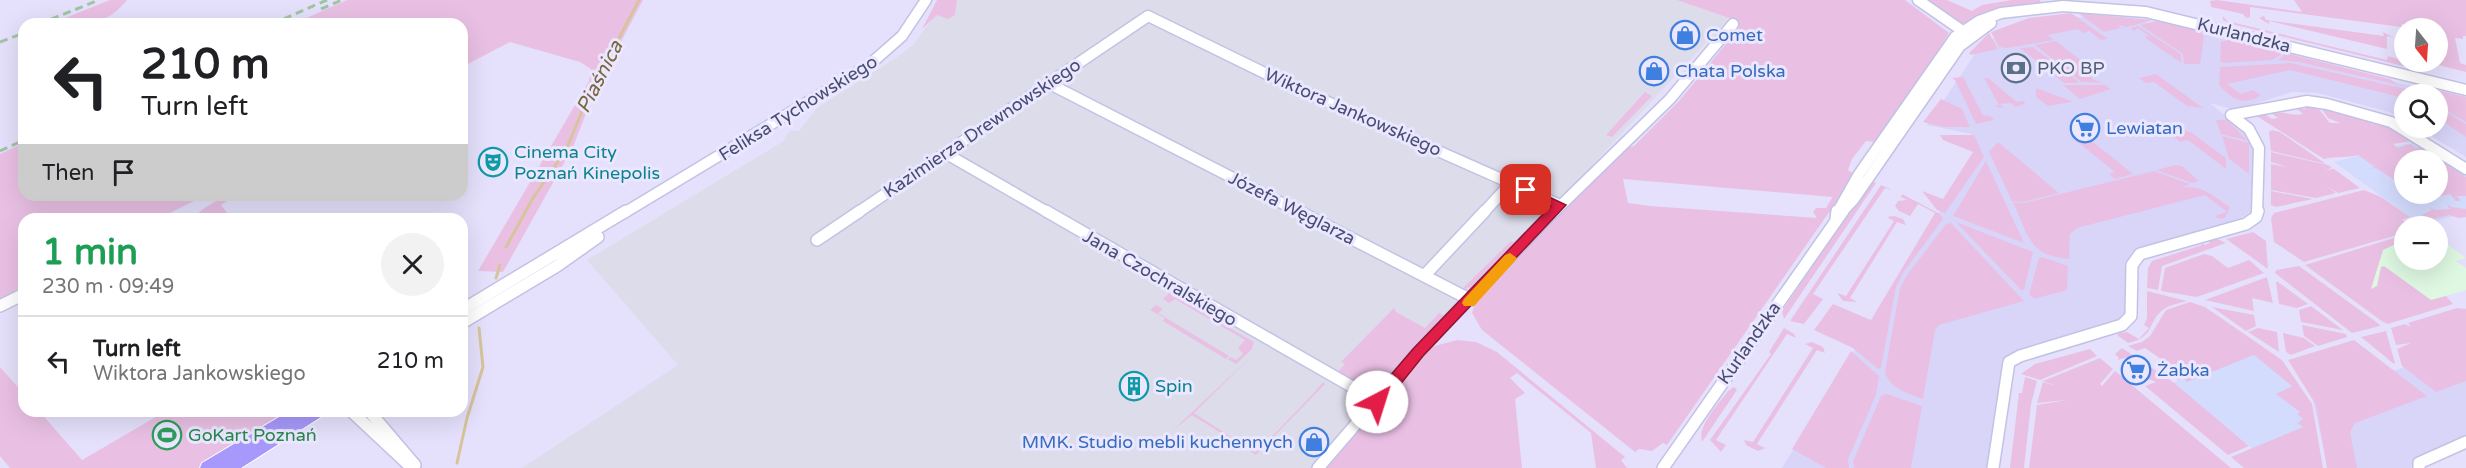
<!DOCTYPE html>
<html lang="en">
<head>
<meta charset="utf-8">
<style>
	:root { --surface:#fff; --page:#f2f2f2; --text:#202124; --muted:#757577; --line:#e0e0e0 }
	body { margin:0; font-family:"Varela Round",sans-serif; background:var(--page); color:var(--text); height:100vh; display:flex; flex-direction:column; font-size:22px; white-space:nowrap }
	* { box-sizing:border-box; margin:0 }
	p { font-size:20px; color:var(--muted) }
	.icon { flex:none; width:33px; height:33px; fill:none; stroke:currentColor; stroke-width:2; stroke-linecap:round; stroke-linejoin:round }
	.map { position:relative; flex:1; overflow:hidden }
	.panel { position:absolute; left:18px; top:213px; width:450px; height:204px; display:flex; flex-direction:column; background:var(--surface); border-radius:18px; box-shadow:0 6px 24px #0002 }
	.panel>* { flex:none }
	.hud { position:absolute; left:18px; top:18px; width:450px; height:183px; border-radius:18px; box-shadow:0 6px 24px #0002; background:#fff; color:var(--text); overflow:hidden }
	.needle { width:39px; rotate:163deg }
	.fabs { position:absolute; left:2394px; top:18px; display:grid; gap:12px }
	.fabs a { display:grid; place-items:center; width:54px; height:54px; border-radius:50%; background:var(--surface); box-shadow:0 6px 24px #0002; font-size:30px }
	.pin { position:absolute; display:grid; place-items:center; width:51px; height:51px; color:#fff; margin:-26px; border-radius:12px; box-shadow:0 3px 9px #0006 }
	.me { position:absolute; width:66px; margin:-33px; rotate:40deg; stroke-linejoin:round; filter:drop-shadow(0 0 4px #0008) }
	.turn { display:flex; align-items:center; gap:21px; height:126px; padding:0 24px; font-size:27px }
	.turn .icon { width:78px; height:78px; stroke-width:2.5 }
	.turn b { display:block; font-size:42px; line-height:51px }
	.then { display:flex; align-items:center; height:57px; padding:0 24px; background:#0003; gap:12px; font-size:22px }
	.round { display:grid; place-items:center; flex:none; width:63px; height:63px; border-radius:32px; background:var(--page) }
	.head { display:flex; align-items:center; justify-content:space-between; height:102px; padding:0 24px }
	h1 { font-size:36px; font-weight:700; line-height:45px; color:#1e9e55 }
	ul { padding:0; list-style:none }
	li { display:flex; align-items:center; gap:18px; height:90px; padding:0 24px; border-top:2px solid var(--line) }
	li div { flex:1 }
	li b { display:block; font-size:22px }
	li em { font-style:normal }
	.map>svg:first-child { display:block }
</style>
</head>
<body>
<div class="map">
<svg width="2466" height="468" viewBox="0 0 2466 468">
	<rect width="100%" height="100%" fill="#e5e1fc"/>
	<path fill="#d8d5f9" d="M2053 17H2113L2180 28 2466 100V157L2418 128H2438V94H2404V119L2389 112 2318 93 2292 92 2235 110 2210 103 2246 133 2254 148 2252 211 2236 221 2137 249 2128 259 2125 314 2115 323 2021 350 2008 357 1990 468H1782L1978 149 1971 134 1927 125 1975 54 2004 30Z
		M2466 344V436L2415 458 2411 468H2328L2313 401Z"/>
	<path fill="#d4dcfd" fill-rule="evenodd" d="M2416 141 2466 174V213L2421 225 2334 162ZM2404 160H2438V194H2404Z
		M2257 353 2285 376 2301 397 2306 429 2256 451 2172 383 2242 354Z"/>
	<path fill="#dcdceb" d="M957 0H1677L1729 18 1311 468H522L678 365 587 260 784 141 789 131H799L817 108 899 56 914 44 932 19 937 15 944 16 956 5Z"/>
	<path fill="#def8e2" d="M2404 236V260H2438V237L2466 258 2456 261 2466 268V290L2442 297 2388 323 2307 265Z"/>
	<path fill="#e9c0e4" fill-rule="evenodd" d="M110 0H127C111 20 95 24 70 24L64 19 50 24Z
		M347 0H643L594 93 573 147 503 272 478 271 589 81 591 69 580 62 510 42 462 67V24H293Z
		M937 0H957L955 15 948 19 937 15 922 29Z
		M1677 0H1905L1949 33 1944 41 1948 43 1875 142 1866 141 1852 159 1848 170 1855 175 1667 445 1663 443 1652 451 1639 449 1635 452 1482 330 1472 313 1475 303 1580 190 1627 148 1634 146 1679 101 1739 28 1729 18ZM1623 179 1832 197V198L1826 208H1816L1813 212 1817 218 1650 206 1628 203Z
		M1923 0H1947L1972 11 1982 5 2012 0H2040L2041 3 2002 10 1970 23H1958Z
		M2217 0 2302 12 2294 0H2466V36H2463V39L2455 38 2460 63 2466 65V72L2427 62H2438L2439 54 2447 55 2442 30 2401 24 2404 31 2401 27 2250 7V17L2246 18 2243 14 2211 7 2210 1Z
		M2071 13 2108 39 2101 40 2089 31 2083 33 2078 29 2048 35 2054 40 2007 48 1999 47 1991 32 2029 18Z
		M2078 13 2153 20 2127 27 2118 25 2121 28 2104 32Z
		M2223 16 2227 21 2387 60 2388 56 2404 61 2407 67 2232 24 2223 20Z
		M2264 16 2266 20 2384 36 2383 32 2394 38 2387 36V49L2269 21V24L2259 18Z
		M2156 21 2201 31 2204 37 2200 64H2184L2183 54 2140 25Z
		M2138 26 2181 54V63L2144 37 2149 36 2138 28 2134 31 2130 28Z
		M1989 33 1998 49 1971 55 1969 53Z
		M2231 39 2284 52 2273 60 2223 63 2220 61 2221 42Z
		M2056 41 2092 69 2090 73 2092 79 2103 83 2081 82 2035 45Z
		M2033 47 2079 82 2078 83H2064L2020 48Z
		M2286 53 2390 79 2398 85 2299 62 2278 60Z
		M2291 63 2406 89 2416 94H2404V98L2290 70 2227 84 2241 94 2253 90 2261 95C2245 107 2231 99 2219 85L2220 67Z
		M2156 74 2203 108 2187 106 2154 82 2146 83 2139 78Z
		M1963 77 1983 115 1990 116 1994 120 1976 124 1955 80 1952 78Z
		M1984 78H1988L2017 102 2024 101 2025 104 2015 107 2011 103 2000 104 2004 108 1993 106 1999 105Z
		M2063 85H2105L2111 89 2080 99Z
		M2416 85 2466 97V122L2438 105V94H2420L2413 90Z
		M2036 88 2071 101 2072 102 2048 106 2036 97Z
		M1645 92 1652 96 1612 137 1606 135Z
		M1941 99 1962 109 1970 127H1943L1923 122Z
		M2307 106 2318 108 2330 123H2340L2328 118 2321 108 2375 121 2371 125 2378 122 2412 141 2393 144 2398 148 2410 144 2416 148 2420 147 2466 177V196H2457L2461 201H2456L2450 194 2437 197 2433 194H2438V160H2404V186L2376 168 2367 169 2375 167 2358 155C2347 158 2337 156 2324 159L2252 113H2263L2272 119 2278 118 2271 113C2283 110 2291 117 2303 114L2297 109H2306L2304 107Z
		M2438 107 2466 124V137L2438 118Z
		M2216 120H2227L2248 141 2221 134Z
		M2182 129 2192 133 2226 158V169L2188 140 2180 142 2170 134V132Z
		M2272 130 2280 132 2326 164 2271 151 2269 132Z
		M1940 135H1974L1984 157 1945 213 1937 210 1922 191 1943 199 1973 152 1943 140Z
		M2222 136 2249 143V174L2229 159Z
		M2088 138 2133 174 2115 179 2109 174 2115 172 2074 139Z
		M1998 142 2059 193 2023 202 2012 201 1989 152Z
		M24 143V195H206L158 219H24V286L0 299V154Z
		M2271 152 2328 165 2332 168 2325 170 2334 169 2360 188 2338 193 2326 186 2336 193 2316 198 2271 190V164L2287 167 2271 162Z
		M1986 161 2024 243 1953 216Z
		M2176 165 2182 166 2199 181 2192 183 2156 170Z
		M2154 171 2190 184 2180 188C2201 183 2213 196 2230 207L2225 218 2220 219 2215 216 2227 212 2205 195 2077 228 2070 234 2069 259C2028 256 2028 234 2013 202L2024 203Z
		M1870 181 1876 183 1784 319 1782 311Z
		M1881 185 1893 190 1885 188 1813 294 1823 299 1804 324 1790 321Z
		M2364 190 2381 197 2410 217 2402 220 2411 226H2404V233L2304 262 2274 242 2271 218 2274 213Z
		M2271 191 2313 199 2276 207 2271 205Z
		M1902 194 1940 214 1943 219 1903 273 1896 287 1881 368 1878 369 1853 348 1814 330 1833 304 1871 320 1935 213 1918 204 1910 216 1899 211 1895 206 1898 201 1907 200 1901 197Z
		M226 195H236L221 205 232 219H192L203 209Z
		M2446 203 2451 207 2466 209V217L2459 218 2449 215 2429 220 2422 215 2432 210 2429 207 2435 210 2450 209Z
		M1894 216 1903 219 1906 225 1897 222 1850 298 1857 302 1843 301 1837 293 1846 296 1894 221 1887 217Z
		M1956 222 2033 252 2024 290H2021Z
		M1951 223 2024 301 1939 325 1935 330 1923 399C1909 394 1889 388 1885 372L1900 288 1907 275 1946 224Z
		M2253 232 2266 241 2268 269 2226 239Z
		M2404 235V240L2383 250 2371 289 2377 286 2381 267 2384 266 2431 300 2446 296 2453 304 2388 324 2383 322 2305 265Z
		M2211 236 2226 243 2162 266 2158 290 2147 288 2148 268 2152 261 2202 245 2197 240 2205 245 2210 243 2205 238Z
		M1511 241 1518 244 1472 289 1468 287 1464 291 1461 290Z
		M2204 254 2212 256 2228 268 2249 260 2264 273 2197 297 2161 291 2165 268Z
		M2042 257 2068 266 2067 290 2034 299 2029 294 2039 258Z
		M2299 266 2379 324 2380 326 2352 333 2275 273 2276 270Z
		M2267 277 2273 303 2252 298 2254 311 2205 300Z
		M2276 282H2278L2308 304 2297 308 2279 304Z
		M2147 291 2187 301C2180 303 2170 305 2164 309 2147 321 2156 337 2128 343L2117 335 2119 333 2127 332 2139 339 2149 328 2144 325 2147 318Z
		M1169 293 1254 342 1252 349 1236 364 1228 359 1231 357 1236 360 1243 354 1238 348 1245 340 1175 299 1169 303 1163 299Z
		M2190 302 2205 307 2282 360 2312 404 2323 468H2244L2231 457 2303 427 2297 423 2303 419 2297 414 2300 412 2276 394 2292 386 2254 355 2187 382 2183 378 2178 380 2176 378 2181 373 2145 348 2137 351 2128 346 2142 342 2150 336 2166 310Z
		M1156 305 1163 309 1158 313 1229 356 1226 359 1163 321 1165 318 1150 310Z
		M2311 306 2343 330 2301 322 2299 310Z
		M2212 307 2254 315 2256 326 2246 331Z
		M1394 308 1396 312 1425 328 1439 313 1448 318 1382 388 1365 389 1336 374 1345 364 1341 362Z
		M2457 308 2466 309V381L2436 392 2402 366 2397 349 2411 343 2396 345 2391 328 2405 324 2411 327 2408 323Z
		M2302 325 2346 334 2347 337 2318 346 2304 336Z
		M1784 328 1794 334 1796 338 1787 334 1716 440 1726 445 1721 452 1710 440 1771 354 1769 352Z
		M2258 328 2277 332 2279 352 2248 332Z
		M2386 331 2395 363 2394 364 2361 337Z
		M2283 333 2304 338 2315 346 2291 355 2286 352Z
		M1457 340 1476 342 1497 352 1625 457 1621 460 1627 468H1596L1591 433 1517 373 1510 378 1525 393 1515 399 1522 468H1323L1431 347Z
		M2354 340 2427 396 2355 423 2350 432 2357 468H2327L2316 405 2288 360Z
		M1812 342 1823 347 1825 353 1817 350 1757 444 1765 448 1758 451 1746 445 1744 440 1753 442 1813 348 1805 344Z
		M2122 348 2173 382 2249 446 2228 455 2145 386 2156 382 2146 378 2150 376 2128 357 2117 360 2119 358 2115 354Z
		M2090 349 2097 356 2040 380 2021 374 2035 364Z
		M1851 351 1879 376 1876 395 1848 459 1849 468H1826L1792 449Z
		M1254 354 1194 413 1254 452 1258 451 1313 394 1323 382 1325 384 1256 455 1192 415 1172 431Z
		M2100 358 2113 369 2100 384 2102 386 2115 371 2231 468H2029L2037 405 2067 400 2037 403 2043 382 2057 386 2043 381Z
		M0 367 24 394V411H39L82 460 166 411H295L202 468H10L0 456Z
		M2025 377 2037 381 2031 404 2024 468H2010L2019 393H2022Z
		M1734 387 1737 390 1702 442C1697 425 1719 404 1728 391Z
		M1887 394 1922 406 1911 468H1854L1853 461 1881 396Z"/>
	<g fill="none" stroke-linecap="round" stroke-linejoin="round">
		<path stroke="#d7c49c" stroke-width="3" d="M506 247 533 198 566 150 588 97 639 0
			M496 278 500 265
			M457 463 467 418 483 367 479 328"/>
		<g stroke="#c2c2e5" stroke-width="13">
			<path id="minor-far1" d="M1918 0 1967 34
				M1048 83 1301 213
				M2231 115 2307 101 2327 104 2391 122 2466 169
				M2231 115 2249 129 2259 148 2257 213
				M945 153 1049 213
				M624 213 869 65 902 36 926 0
				M857 213 1148 16 1287 84 1560 205
				M1483 213 1511 183
				M1553 213 1670 99 1733 24
				M1837 213 1859 174 1955 37 1979 21 2001 13 2063 6 2146 12 2466 90
				M1841 213 1854 199 1960 46 1991 23"/>
		</g>
		<g stroke="#c2c2e5" stroke-width="14">
			<path id="minor" d="M1046 211 1377 401
				M1298 211 1471 300
				M1836 218 1837 211
				M817 240 860 211
				M1424 276 1485 211
				M0 306 24 294
				M462 310 626 211
				M462 323 557 266 598 237
				M351 411 412 468
				M369 411 415 465
				M1318 468 1418 352 1554 211
				M1663 468 1843 211
				M1993 468 2009 362 2020 356 2122 325 2131 316 2132 265 2140 254 2246 224 2256 217 2258 211
				M2419 468V463L2466 442"/>
		</g>
		<g stroke="#fff" stroke-width="2">
			<path id="major" d="M289 411H327L324 415 241 468H200L202 463Z"/>
		</g>
		<use href="#minor-far1" stroke="#fff" stroke-width="10"/>
		<use href="#minor" stroke="#fff" stroke-width="11"/>
		<use href="#major" fill="#a799fb" fill-rule="evenodd"/>
		<path stroke="#a0c5a3" stroke-width="3" stroke-dasharray="8 5" stroke-linecap="butt" d="M321 9 342 0
			M39 24 99 0
			M272 24 327 0
			M0 42 24 33
			M0 151 24 140"/>
	</g>
	<path fill="#e11d48" stroke="#92132f" stroke-width="1.5" d="M1526 186 1566 205 1423 356 1383 406H1372L1369 402 1372 397 1413 349 1551 206 1522 193 1520 190Z"/>
	<path fill="#f59e0b" d="M1510 253 1517 258 1515 261 1474 306H1464L1462 303 1464 299 1505 255Z"/>
	<defs>
		<g id="shop-ring" transform="scale(1.5)"><circle r="9.5" fill="#eae7ff" stroke="#3f7fe0" stroke-width="1.5"/><path d="M-5-2.5h2.3a2.7 3.5 0 0 1 5.4 0H5L5.5 6h-11ZM-1.5-2.5h3a1.5 2.3 0 0 0-3 0Z" fill="#3f7fe0"/></g>
		<g id="bank-ring" transform="scale(1.5)"><circle r="9.5" fill="#eae7ff" stroke="#5c6f8a" stroke-width="1.5"/><path d="M-6-4H6V4H-6ZM0-2.3a2.3 2.3 0 1 0 0 4.6a2.3 2.3 0 1 0 0-4.6Z" fill="#5c6f8a"/></g>
		<g id="supermarket-ring" transform="scale(1.5)"><circle r="9.5" fill="#eae7ff" stroke="#3f7fe0" stroke-width="1.5"/><path d="M-6-5.5h2.5l.6 2H6L4.5 2H-2.5L-4.4-4H-6ZM-1.5 3.2a1.3 1.3 0 1 0 .1 0ZM3 3.2a1.3 1.3 0 1 0 .1 0Z" fill="#3f7fe0"/></g>
		<g id="theatre-ring" transform="scale(1.5)"><circle r="9.5" fill="#eae7ff" stroke="#0f9aa8" stroke-width="1.5"/><path d="M-5-5.5Q0-4 5-5.5V0Q5 5 0 6Q-5 5-5 0ZM-3.3-2.5H-1v1.5H-3.3ZM1-2.5H3.3v1.5H1ZM-2.8 1Q0 5.5 2.8 1Z" fill="#0f9aa8"/></g>
		<g id="building-ring" transform="scale(1.5)"><circle r="9.5" fill="#eae7ff" stroke="#0f9aa8" stroke-width="1.5"/><path d="M-4-6H4V6H1V3H-1V6H-4ZM-2.5-4.3h1.7v1.8h-1.7ZM.8-4.3h1.7v1.8H.8ZM-2.5-1h1.7V.8h-1.7ZM.8-1h1.7V.8H.8Z" fill="#0f9aa8"/></g>
		<g id="stadium-ring" transform="scale(1.5)"><circle r="9.5" fill="#eae7ff" stroke="#2e9e5b" stroke-width="1.5"/><path d="M0-5a6.5 5 0 1 0 0 10a6.5 5 0 1 0 0-10ZM-3.5-1.8h7v3.6h-7Z" fill="#2e9e5b"/></g>
	</defs>
	<g fill-rule="evenodd">
		<use href="#shop-ring" x="1685" y="35"/>
		<use href="#bank-ring" x="2016" y="68"/>
		<use href="#shop-ring" x="1654" y="71"/>
		<use href="#supermarket-ring" x="2085" y="128"/>
		<use href="#theatre-ring" x="493" y="162"/>
		<use href="#supermarket-ring" x="2136" y="370"/>
		<use href="#building-ring" x="1134" y="386"/>
		<use href="#stadium-ring" x="167" y="435"/>
		<use href="#shop-ring" x="1314" y="442"/>
	</g>
	<g text-anchor="middle" dominant-baseline="central" stroke-width="6" stroke-linejoin="round" paint-order="stroke">
		<g font-size="18" fill="#366cbe" stroke="#eae7ff" text-anchor="start">
			<text x="1706" y="35">Comet</text>
			<text x="1675" y="71">Chata Polska</text>
			<text x="2106" y="128">Lewiatan</text>
			<text x="2157" y="370">Żabka</text>
			<text x="1293" y="442" text-anchor="end">MMK. Studio mebli kuchennych</text>
		</g>
		<g font-size="18" fill="#484d73" stroke="#eae7ff">
			<text transform="translate(2244 35) rotate(14)">Kurlandzka</text>
			<text transform="translate(798 108) rotate(-32)">Feliksa Tychowskiego</text>
			<text transform="translate(1353 112) rotate(24)">Wiktora Jankowskiego</text>
			<text transform="translate(982 128) rotate(-34)">Kazimierza Drewnowskiego</text>
			<text transform="translate(1292 208) rotate(27)">Józefa Węglarza</text>
			<text transform="translate(1160 278) rotate(30)">Jana Czochralskiego</text>
			<text transform="translate(1749 343) rotate(-55)">Kurlandzka</text>
		</g>
		<g font-size="18" fill="#4e5e75" stroke="#eae7ff" text-anchor="start">
			<text x="2037" y="68">PKO BP</text>
		</g>
		<g font-size="18" fill="#0d838f" stroke="#eae7ff" text-anchor="start">
			<text x="514" y="152">Cinema City<tspan x="514" dy="21">Poznań Kinepolis</tspan></text>
			<text x="1155" y="386">Spin</text>
		</g>
		<g font-size="18" fill="#27864d" stroke="#eae7ff" text-anchor="start">
			<text x="188" y="435">GoKart Poznań</text>
		</g>
		<g font-size="20" font-style="italic" fill="#79663c" stroke="#eae7ff">
			<text transform="translate(600 77) rotate(-63)">Piaśnica</text>
		</g>
	</g>
</svg>
<div class="fabs">
<a><svg class="needle" viewBox="-14 -14 28 28"><path d="M0-13l5 13h-10z" fill="#e53935"/><path d="M0 13l5-13h-10z" fill="#757577"/></svg></a>
<a><svg class="icon" aria-label="search" viewBox="0 0 24 24"><circle cx="10" cy="10" r="6"/><path d="M15 15l6 6"/></svg></a>
<a>+</a>
<a>−</a>
</div>
<div class="pin" style="left:1526px;top:190px;background:#d93025"><svg class="icon" aria-label="arrive" viewBox="0 0 24 24"><path d="M6 21V4h12l-3 4 3 4H6"/></svg></div>
<svg class="me" style="left:1377px;top:402px" viewBox="-20 -20 40 40"><circle r="19" fill="#fff"/><path d="M0-13L10 11 0 6-10 11z" fill="#e11d48"/></svg>
<div class="hud">
<div class="turn"><svg class="icon" aria-label="left" viewBox="0 0 24 24"><path d="M17 20v-9H6M10 6l-5 5 5 5"/></svg><div><b>210 m</b>Turn left</div></div>
<div class="then">Then<svg class="icon" aria-label="arrive" viewBox="0 0 24 24"><path d="M6 21V4h12l-3 4 3 4H6"/></svg></div>
</div>
<section class="panel">
<div class="head"><div><h1>1 min</h1><p>230 m · 09:49</p></div><a class="round"><svg class="icon" aria-label="close" viewBox="0 0 24 24"><path d="M6 6l12 12M18 6L6 18"/></svg></a></div>
<ul>
<li><svg class="icon" aria-label="left" viewBox="0 0 24 24"><path d="M17 20v-9H6M10 6l-5 5 5 5"/></svg><div><b>Turn left</b><p>Wiktora Jankowskiego</p></div><em>210 m</em></li>
</ul>
</section>
</div>
</body>
</html>
